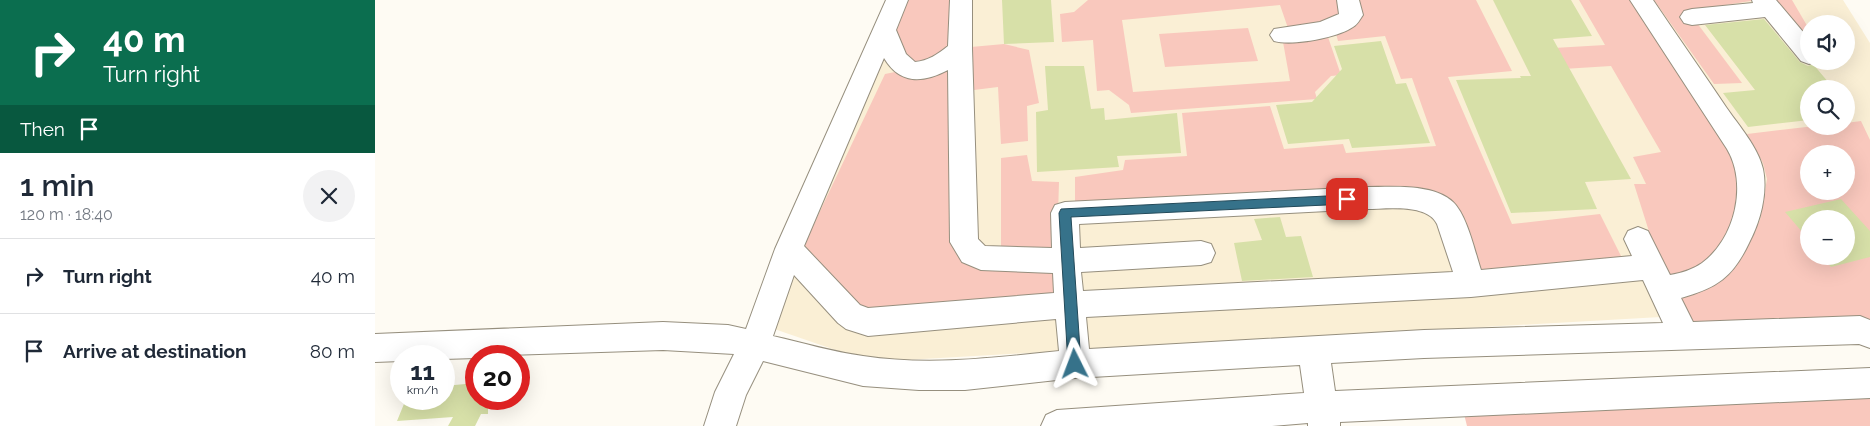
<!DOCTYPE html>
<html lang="en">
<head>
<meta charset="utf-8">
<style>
	:root { --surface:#fff; --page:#f2f2f3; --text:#1f2937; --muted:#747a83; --line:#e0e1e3 }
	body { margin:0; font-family:Raleway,sans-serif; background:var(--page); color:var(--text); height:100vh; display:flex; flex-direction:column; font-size:19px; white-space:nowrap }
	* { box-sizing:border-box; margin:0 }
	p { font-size:16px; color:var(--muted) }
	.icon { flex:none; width:28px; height:28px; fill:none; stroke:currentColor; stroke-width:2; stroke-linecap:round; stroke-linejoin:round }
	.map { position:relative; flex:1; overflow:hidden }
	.side { display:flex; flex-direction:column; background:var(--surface); width:375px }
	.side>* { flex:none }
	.hud { background:#0b6e4f; color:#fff; overflow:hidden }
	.buttons { position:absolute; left:1425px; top:15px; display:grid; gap:10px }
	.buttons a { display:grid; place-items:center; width:55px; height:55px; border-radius:50%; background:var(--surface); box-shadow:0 5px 20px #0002; font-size:25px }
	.speed { position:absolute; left:15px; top:345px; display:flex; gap:10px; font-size:25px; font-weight:700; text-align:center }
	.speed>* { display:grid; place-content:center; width:65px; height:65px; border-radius:50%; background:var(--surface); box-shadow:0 5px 20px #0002; line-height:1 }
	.speed small { font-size:12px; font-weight:400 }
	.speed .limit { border:8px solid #d22; background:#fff; color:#111 }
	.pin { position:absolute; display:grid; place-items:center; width:42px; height:42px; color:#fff; margin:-21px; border-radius:10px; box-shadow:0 2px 8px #0006 }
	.me { position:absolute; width:55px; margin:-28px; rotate:357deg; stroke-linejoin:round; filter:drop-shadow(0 0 4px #0008) }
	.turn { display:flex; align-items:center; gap:18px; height:105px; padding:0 20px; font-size:22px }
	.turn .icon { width:65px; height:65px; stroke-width:2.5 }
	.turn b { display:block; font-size:35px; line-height:42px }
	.then { display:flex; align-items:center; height:48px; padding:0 20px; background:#0003; gap:10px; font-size:19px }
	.round { display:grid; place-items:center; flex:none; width:52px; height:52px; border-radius:26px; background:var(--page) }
	.headline { display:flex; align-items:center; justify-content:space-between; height:85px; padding:0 20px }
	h1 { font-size:30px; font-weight:600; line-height:38px }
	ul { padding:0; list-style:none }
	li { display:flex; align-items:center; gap:15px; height:75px; padding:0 20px; border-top:1px solid var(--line) }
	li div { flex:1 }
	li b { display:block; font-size:19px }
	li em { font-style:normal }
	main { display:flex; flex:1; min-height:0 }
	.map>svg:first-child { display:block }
</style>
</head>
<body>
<main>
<section class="side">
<div class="hud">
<div class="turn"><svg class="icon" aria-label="right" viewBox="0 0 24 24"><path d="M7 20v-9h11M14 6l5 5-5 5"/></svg><div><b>40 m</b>Turn right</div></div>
<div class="then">Then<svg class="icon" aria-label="arrive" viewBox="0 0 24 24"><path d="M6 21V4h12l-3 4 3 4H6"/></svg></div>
</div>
<div class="headline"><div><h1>1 min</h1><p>120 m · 18:40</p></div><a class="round"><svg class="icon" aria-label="close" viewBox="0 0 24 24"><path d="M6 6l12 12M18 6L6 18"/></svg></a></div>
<ul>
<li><svg class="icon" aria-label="right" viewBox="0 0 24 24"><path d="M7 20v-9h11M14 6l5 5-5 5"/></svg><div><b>Turn right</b></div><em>40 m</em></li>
<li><svg class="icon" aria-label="arrive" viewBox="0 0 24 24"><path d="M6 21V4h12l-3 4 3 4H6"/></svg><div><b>Arrive at destination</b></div><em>80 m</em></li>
</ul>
</section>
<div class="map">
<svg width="1495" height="426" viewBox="0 0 1495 426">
	<rect width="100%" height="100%" fill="#fefbf3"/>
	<path fill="#faefd5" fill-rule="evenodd" d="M511 0H1468L1495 43V305L513 361 469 353 379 322ZM1434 24H1471V61H1434ZM1434 89H1471V126H1434ZM1434 154H1471V191H1434ZM1434 219H1471V256H1434Z"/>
	<path fill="#f9c8bd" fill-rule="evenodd" d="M527 0H581L579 47 543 65 530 61 515 31Z
		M713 0H968V19L914 31 905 5 747 20 758 92 915 81 908 42 953 37 966 75 956 76 940 92 942 99 756 113 754 105 734 90 722 91 718 40 687 42 685 14 699 12Z
		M977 0H1101L1137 71 1073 77 1137 224 1225 214 1249 262 1100 279 1070 204 700 208V177L748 170 750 160 812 156 807 113 895 106 909 149 968 144 971 153 1061 146 1037 78 1026 79 1010 36 963 41 960 30Z
		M1204 0H1259L1361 156 1365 195 1347 254 1316 275 1290 282 1259 184H1271L1258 157 1286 152 1236 66 1156 71 1145 50 1230 45Z
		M1279 0H1382L1313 11 1367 83 1339 84Z
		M1395 0H1417L1434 29V48Z
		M873 28 883 61 790 67 784 34Z
		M629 44 654 50 664 103 652 106 653 141 626 144 623 87 599 90 596 47Z
		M580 60 583 248 685 268 688 300 488 312 429 245 510 74Z
		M1486 121 1495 140V325L1313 327 1296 293 1366 255 1385 220 1392 179 1388 163 1372 134 1440 126H1471V123ZM1434 154H1471V191H1434ZM1434 219H1471V256H1434Z
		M652 155 657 181 684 182 682 248 626 246V158Z
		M1495 390V426H1092L1088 410Z"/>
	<path fill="#d7e0a8" d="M627 0H676L679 42 629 44Z
		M1118 0H1196L1217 36 1178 39 1256 179 1210 182 1222 209 1136 213 1081 80 1146 78 1145 76H1156Z
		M1389 19 1425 62 1433 66 1438 64 1459 89H1434V120L1373 127 1348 93 1380 90 1330 25Z
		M1006 41 1021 84 1031 83 1055 143 977 148 974 139 913 144 901 105 937 102 967 69 959 46Z
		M670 66H709L716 109 729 108 730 120 802 113 806 153 742 156 744 167 662 172 661 112 673 110Z
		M1466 199 1495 231V257L1456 267 1447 256H1471V219H1434V240L1410 212Z
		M905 217 911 237 926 236 938 277 867 281 859 243 887 240 879 219Z
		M101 383V399H113V414H106L100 426H73L78 417 22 421 31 399H69V386Z"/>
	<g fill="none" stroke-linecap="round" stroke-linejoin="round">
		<g stroke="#968f7e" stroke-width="2">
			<path id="minor" d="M511 0H533L521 30 531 54 540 62C553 61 563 54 573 46L575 0H597V49L603 239 610 246 677 248 676 213 680 205 690 202 991 187C1016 187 1058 183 1078 202 1092 215 1100 252 1106 270L1257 256 1249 239 1253 231 1263 227 1273 231 1295 275C1306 273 1317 270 1327 263 1360 239 1373 184 1352 149L1255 0H1278C1302 36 1327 71 1351 107 1364 126 1383 147 1388 169 1393 194 1385 222 1374 243 1358 277 1342 288 1306 298L1318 322 1485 316 1495 320V348L1484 344 1049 358 956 363 960 391 1495 368V398L965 422V426H933V423L897 426H666L671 415 682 410 929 393 925 365 700 378 590 390H544L488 386 388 361 371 395 361 426H329L340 392 359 354 288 350 101 356V358L69 359V356H26V361L0 362V334L288 322 353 325 371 329 400 249ZM509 58C525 85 548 83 573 70L575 242 587 262 606 270 678 273 679 293 493 308 485 305 429 246ZM991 209C1011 209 1052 203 1062 224L1078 272 708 291 706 272 826 265 836 262 840 253 836 244 826 241 705 248 704 224ZM419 275 463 323 471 329 493 336 681 319 684 351C619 358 553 366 488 356 458 352 428 343 398 336ZM1268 280 1288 323 1049 330 714 349 711 317 1096 297Z
				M962 0H984L988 15C985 19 983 24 978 27 962 38 917 46 899 41L895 35 899 29 945 22 964 14Z
				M1377 0H1401L1434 39V61H1442L1434 64 1426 61 1390 17 1317 25 1309 23 1305 17 1309 11 1317 9 1378 3Z"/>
		</g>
		<use href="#minor" fill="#fff" fill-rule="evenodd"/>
	</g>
	<path fill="#36728a" stroke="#234a5a" d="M972 195 977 199 972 204 696 217 706 364 704 368 700 370 695 368 693 364 684 213 686 209Z"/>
</svg>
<div class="buttons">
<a><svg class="icon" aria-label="sound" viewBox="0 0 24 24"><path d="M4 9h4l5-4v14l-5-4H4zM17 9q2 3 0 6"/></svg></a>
<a><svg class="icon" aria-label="search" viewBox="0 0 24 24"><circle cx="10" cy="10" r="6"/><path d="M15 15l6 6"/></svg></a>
<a>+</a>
<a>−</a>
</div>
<div class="speed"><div>11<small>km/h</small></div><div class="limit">20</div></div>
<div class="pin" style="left:972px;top:199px;background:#d93025"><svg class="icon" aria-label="arrive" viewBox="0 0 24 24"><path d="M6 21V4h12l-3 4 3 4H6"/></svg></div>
<svg class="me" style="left:700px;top:364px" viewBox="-20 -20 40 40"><path d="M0-17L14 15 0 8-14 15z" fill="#36728a" stroke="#fff" stroke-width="4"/></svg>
</div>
</main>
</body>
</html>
